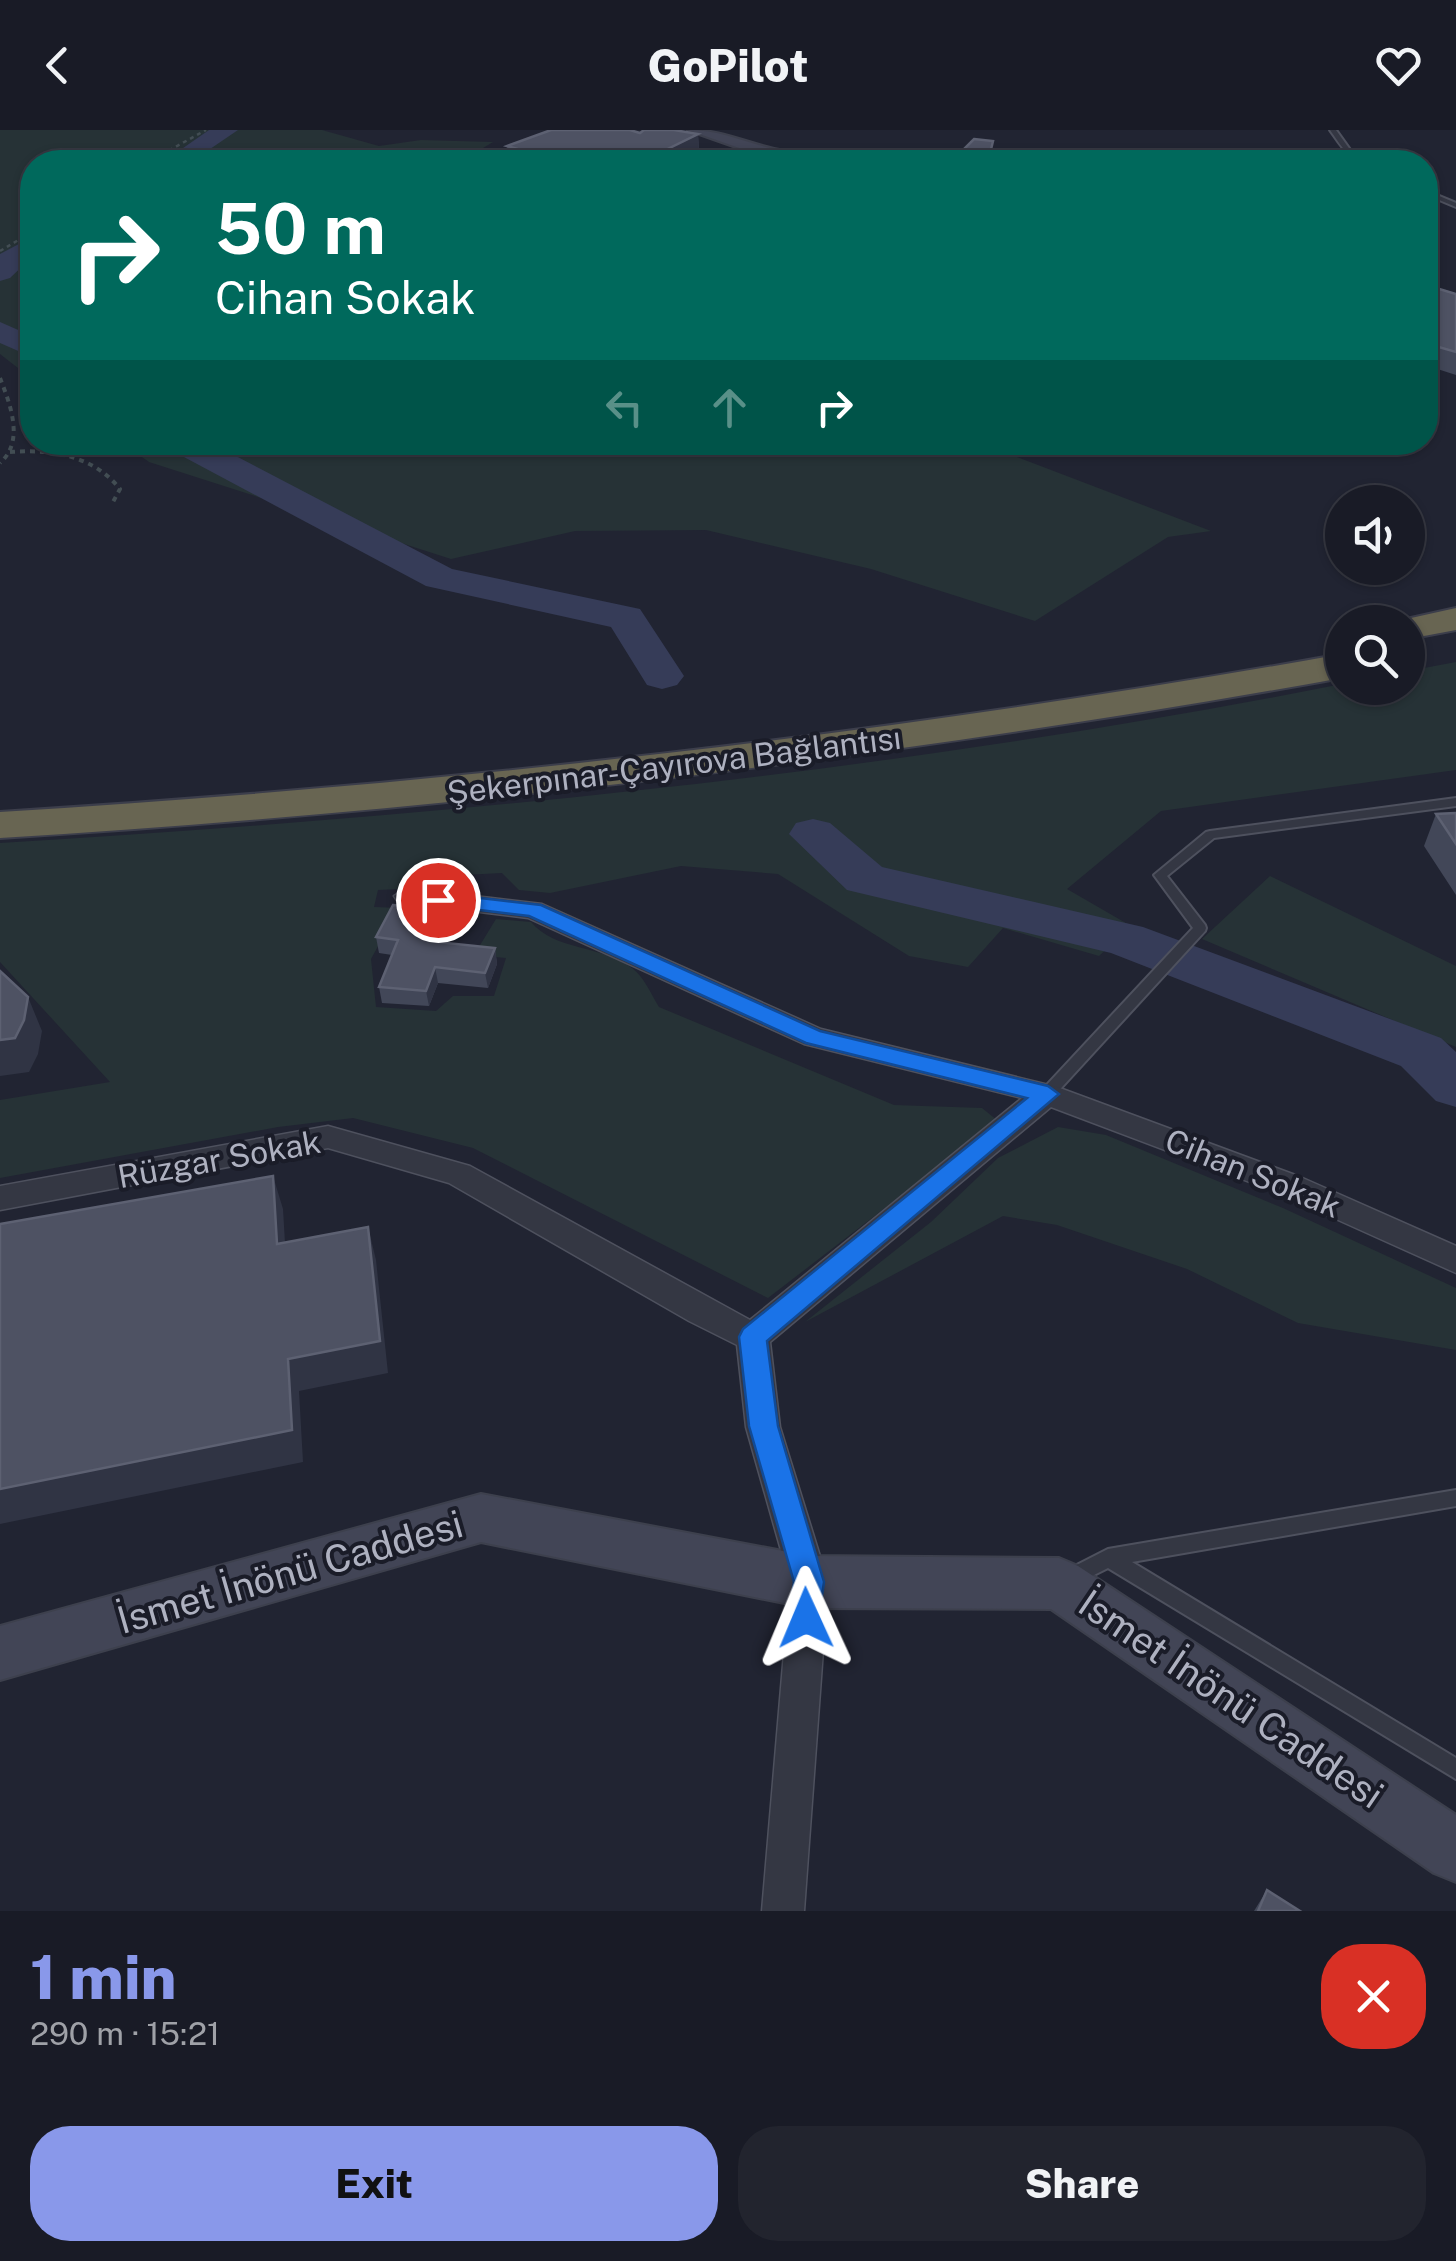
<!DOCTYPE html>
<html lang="en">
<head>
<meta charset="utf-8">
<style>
	:root { --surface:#191b26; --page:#22242e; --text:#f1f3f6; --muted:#9fa1a7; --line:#373943; --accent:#8998ea }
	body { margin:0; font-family:"Public Sans",sans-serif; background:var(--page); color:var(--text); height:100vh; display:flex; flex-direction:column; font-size:38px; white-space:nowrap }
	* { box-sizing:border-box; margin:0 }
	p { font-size:32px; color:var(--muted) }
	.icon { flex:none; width:55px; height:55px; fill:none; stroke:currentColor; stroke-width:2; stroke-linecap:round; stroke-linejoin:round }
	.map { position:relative; height:1781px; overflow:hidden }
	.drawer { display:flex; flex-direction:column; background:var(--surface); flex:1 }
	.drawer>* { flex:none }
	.hud { position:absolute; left:20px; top:20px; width:1418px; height:305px; border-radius:40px; box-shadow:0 2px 8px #0004,0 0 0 2px var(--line); background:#00695c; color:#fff; overflow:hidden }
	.fabs { position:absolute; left:1325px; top:355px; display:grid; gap:20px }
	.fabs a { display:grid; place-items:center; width:100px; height:100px; border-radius:50%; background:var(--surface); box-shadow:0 2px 8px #0004,0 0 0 2px var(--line); font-size:50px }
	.pin { position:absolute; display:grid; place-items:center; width:85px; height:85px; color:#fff; margin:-42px; border:5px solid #fff; border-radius:50%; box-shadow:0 2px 10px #0007 }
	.me { position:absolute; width:110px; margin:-55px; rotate:359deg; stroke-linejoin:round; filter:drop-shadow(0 0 8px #0008) }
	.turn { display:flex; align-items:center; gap:35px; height:210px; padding:0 30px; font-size:45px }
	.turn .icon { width:130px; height:130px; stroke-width:2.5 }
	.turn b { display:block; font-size:70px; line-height:85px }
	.lanes { display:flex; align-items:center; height:95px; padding:0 30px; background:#0003; justify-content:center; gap:50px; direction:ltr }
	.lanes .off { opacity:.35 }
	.round { display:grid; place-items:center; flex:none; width:105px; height:105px; border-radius:40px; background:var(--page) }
	.overview { display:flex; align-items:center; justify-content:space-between; height:170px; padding:0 30px }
	h1 { font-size:60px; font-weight:800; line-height:75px; color:var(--accent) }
	.action { display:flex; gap:20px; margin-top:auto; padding:20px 30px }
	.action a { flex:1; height:115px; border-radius:40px; background:var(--accent); color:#111; font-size:40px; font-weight:800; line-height:115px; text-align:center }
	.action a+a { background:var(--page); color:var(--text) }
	header { display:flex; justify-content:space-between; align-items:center; height:130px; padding:0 30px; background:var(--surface); font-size:45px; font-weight:800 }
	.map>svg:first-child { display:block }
</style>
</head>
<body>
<header><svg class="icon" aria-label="back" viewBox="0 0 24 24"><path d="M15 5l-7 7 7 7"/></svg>GoPilot<svg class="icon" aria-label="heart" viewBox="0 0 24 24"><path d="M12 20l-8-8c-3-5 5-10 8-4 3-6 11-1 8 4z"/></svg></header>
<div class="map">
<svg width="1456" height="1781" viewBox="0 0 1456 1781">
	<rect width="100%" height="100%" fill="#212432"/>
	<path fill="#263236" d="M0 0H322L379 16 421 10 493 12 460 32H32V249L0 224Z
		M122 313H998L1017 327 1211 401 1168 407 1035 491 871 439 706 400 575 401 451 429 149 332Z
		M1456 532V640L1161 681 1067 759 1131 796 1099 826 1003 798 968 837 909 826 778 744 681 736 550 763 519 760 502 743 425 747 419 758 378 760 374 777 399 778 371 829 376 877 436 881 453 866H494L506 828 474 825 496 789 531 792C555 821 602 815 632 838 644 847 651 864 659 877L894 975 982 978 998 991 768 1168 473 1018 353 988 278 997 0 1048V970L110 952 0 832V713C450 686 899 642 1342 554V558H1408V541Z
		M1270 746 1456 836V917L1202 809Z
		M1058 997 1106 1005 1283 1078 1456 1158V1220L1298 1193 1187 1139 1057 1095 1003 1086 805 1192 931 1092 998 1028Z"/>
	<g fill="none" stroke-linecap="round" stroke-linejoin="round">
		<path fill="#363c58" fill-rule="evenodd" d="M209 0H238L191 32H163Z
			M32 107V127L10 148 0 151V124Z
			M0 192 32 206V227L0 213Z
			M164 312H209L452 439 640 479 684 546 677 555 662 559 647 555 611 497 426 456 169 319Z
			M813 689 830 693 882 737 1143 797 1441 908 1456 922V977L1436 971 1401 936 1111 823 847 760 789 704 796 693Z"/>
		<g stroke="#4e515e" stroke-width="4">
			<path id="lane" d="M1330 0H1336L1351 21 1367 32C1349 31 1340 14 1330 0Z
				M1425 60 1456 73V77L1425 64Z
				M1456 668V676L1214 708 1167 746 1205 795 1206 798 1205 801 1052 968H1042L1040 964 1042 960 1193 798 1154 745 1206 702 1210 701Z
				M1456 1360V1376L1132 1432 1456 1628V1649L1108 1438 1072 1456 1065 1453 1063 1447 1065 1441 1108 1419Z"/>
		</g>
		<g stroke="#4e515e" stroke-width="3">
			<path id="street" d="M407 758 542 774 821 899 1057 957 1298 1046 1456 1116V1143L1276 1062 1051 977 770 1212 780 1297 828 1452 804 1781H762L790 1452 746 1297 737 1215 689 1191 449 1053 328 1018 0 1080V1056L328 996 470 1036 750 1190 1022 968 804 914 528 788 398 772 394 766Z"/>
		</g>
		<g stroke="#3d404d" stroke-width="4">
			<path id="secondary" d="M688 0C720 0 744 12 774 19 793 24 820 20 835 32L773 30Z
				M481 1364 809 1426 1059 1428 1078 1436 1456 1685V1752L1434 1743 1051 1479 809 1478 481 1412 0 1550V1496Z"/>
		</g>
		<g stroke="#3c3e4b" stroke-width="4">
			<path id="highway" d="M1456 478V500L1408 509V492H1393Z
				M1342 524V548C897 628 451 680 0 708V682C451 654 897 604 1342 524Z"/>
		</g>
		<path stroke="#424d53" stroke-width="2.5" stroke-dasharray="4 4" stroke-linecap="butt" d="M148 32 206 0
			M0 121 32 102"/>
		<path stroke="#424d53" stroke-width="4" stroke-dasharray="5 5" stroke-linecap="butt" d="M0 248C10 274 25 311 0 333
			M10 322C51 319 93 325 120 359L113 372"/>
		<use href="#lane" fill="#343743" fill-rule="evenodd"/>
		<use href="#street" fill="#343743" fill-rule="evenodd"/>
		<use href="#secondary" fill="#424556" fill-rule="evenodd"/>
		<use href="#highway" fill="#686552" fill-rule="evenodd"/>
	</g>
	<path fill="#424758" d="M640 3 698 4 699 21 676 32H508L507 16Z
		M1456 164V245L1425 235V165Z
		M1436 684 1456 714V765L1424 716Z
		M454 797 446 813 495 818 497 834 488 858 438 853 429 876 382 873 379 857 392 825 379 823 376 807Z
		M1267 1760 1300 1781H1254Z"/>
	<path fill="#303444" d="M698 4 699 21 676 32H641Z
		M567 22 568 32H550V28Z
		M451 782 454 797 440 828 437 812Z
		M495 818 497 834 488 858 485 843Z
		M435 837 438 853 429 876 426 861Z
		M28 867 42 901 38 924 29 942 0 946V910Z
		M273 1046 283 1079 287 1147 277 1114Z
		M368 1097 376 1130 388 1243 299 1261 303 1332 0 1394V1359Z"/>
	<path fill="#4e5263" stroke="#5d6172" stroke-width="2.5" d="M551 0H630L640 3 644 0H674L698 4 641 32 567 22 550 28 507 16Z
		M974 9 993 11 988 32H951Z
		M1436 158 1456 164V222L1425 213V165Z
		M1456 683V714L1436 684Z
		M393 775 451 782 437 812 495 818 485 843 435 837 426 861 379 857 398 810 376 807Z
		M0 841 28 867 24 890 15 908 0 910Z
		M273 1046 277 1114 368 1097 380 1211 288 1229 292 1300 0 1359V1094Z
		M1267 1760 1300 1781H1258Z"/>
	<path fill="#1a73e8" stroke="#114b97" stroke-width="2.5" d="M438 763 541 775 820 901 1048 956 1059 964 767 1211 778 1296 824 1452 817 1499 806 1503 795 1499 790 1488 794 1452 749 1296 739 1207 743 1199 1027 968 806 913 529 786 431 774 428 770Z"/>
	<g text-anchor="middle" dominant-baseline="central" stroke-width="8" stroke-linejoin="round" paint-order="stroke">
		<g font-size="32" fill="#aeb1c0" stroke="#1a1c28">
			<text transform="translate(674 635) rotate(-7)">Şekerpınar-Çayırova Bağlantısı</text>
			<text transform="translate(219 1029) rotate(-10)">Rüzgar Sokak</text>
			<text transform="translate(1253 1043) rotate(22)">Cihan Sokak</text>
		</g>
		<g font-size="38" fill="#aeb1c0" stroke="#1a1c28">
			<text transform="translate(290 1442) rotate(-16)">İsmet İnönü Caddesi</text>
			<text transform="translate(1231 1569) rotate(34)">İsmet İnönü Caddesi</text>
		</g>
	</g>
</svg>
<div class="fabs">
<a><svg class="icon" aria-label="sound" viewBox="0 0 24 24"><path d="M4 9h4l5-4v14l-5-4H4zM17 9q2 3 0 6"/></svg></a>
<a><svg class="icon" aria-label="search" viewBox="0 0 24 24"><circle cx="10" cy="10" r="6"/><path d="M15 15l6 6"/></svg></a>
</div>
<div class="pin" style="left:438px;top:770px;background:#d93025"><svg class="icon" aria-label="arrive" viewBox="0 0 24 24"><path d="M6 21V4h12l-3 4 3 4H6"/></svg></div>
<svg class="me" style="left:806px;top:1488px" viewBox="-20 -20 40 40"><path d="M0-17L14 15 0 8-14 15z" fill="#1a73e8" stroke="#fff" stroke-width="4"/></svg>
<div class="hud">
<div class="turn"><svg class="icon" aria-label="right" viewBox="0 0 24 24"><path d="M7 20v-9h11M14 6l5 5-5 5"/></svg><div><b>50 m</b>Cihan Sokak</div></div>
<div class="lanes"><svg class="icon off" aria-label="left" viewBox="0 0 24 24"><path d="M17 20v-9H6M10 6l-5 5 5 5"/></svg><svg class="icon off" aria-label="ahead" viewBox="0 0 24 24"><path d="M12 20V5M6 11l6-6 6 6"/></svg><svg class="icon" aria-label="right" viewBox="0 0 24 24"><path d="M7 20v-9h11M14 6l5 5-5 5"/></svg></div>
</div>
</div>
<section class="drawer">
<div class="overview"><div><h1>1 min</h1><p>290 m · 15:21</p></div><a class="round" style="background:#d93025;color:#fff"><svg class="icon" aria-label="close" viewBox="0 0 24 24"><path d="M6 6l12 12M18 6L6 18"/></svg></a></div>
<div class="action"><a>Exit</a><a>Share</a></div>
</section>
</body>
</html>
